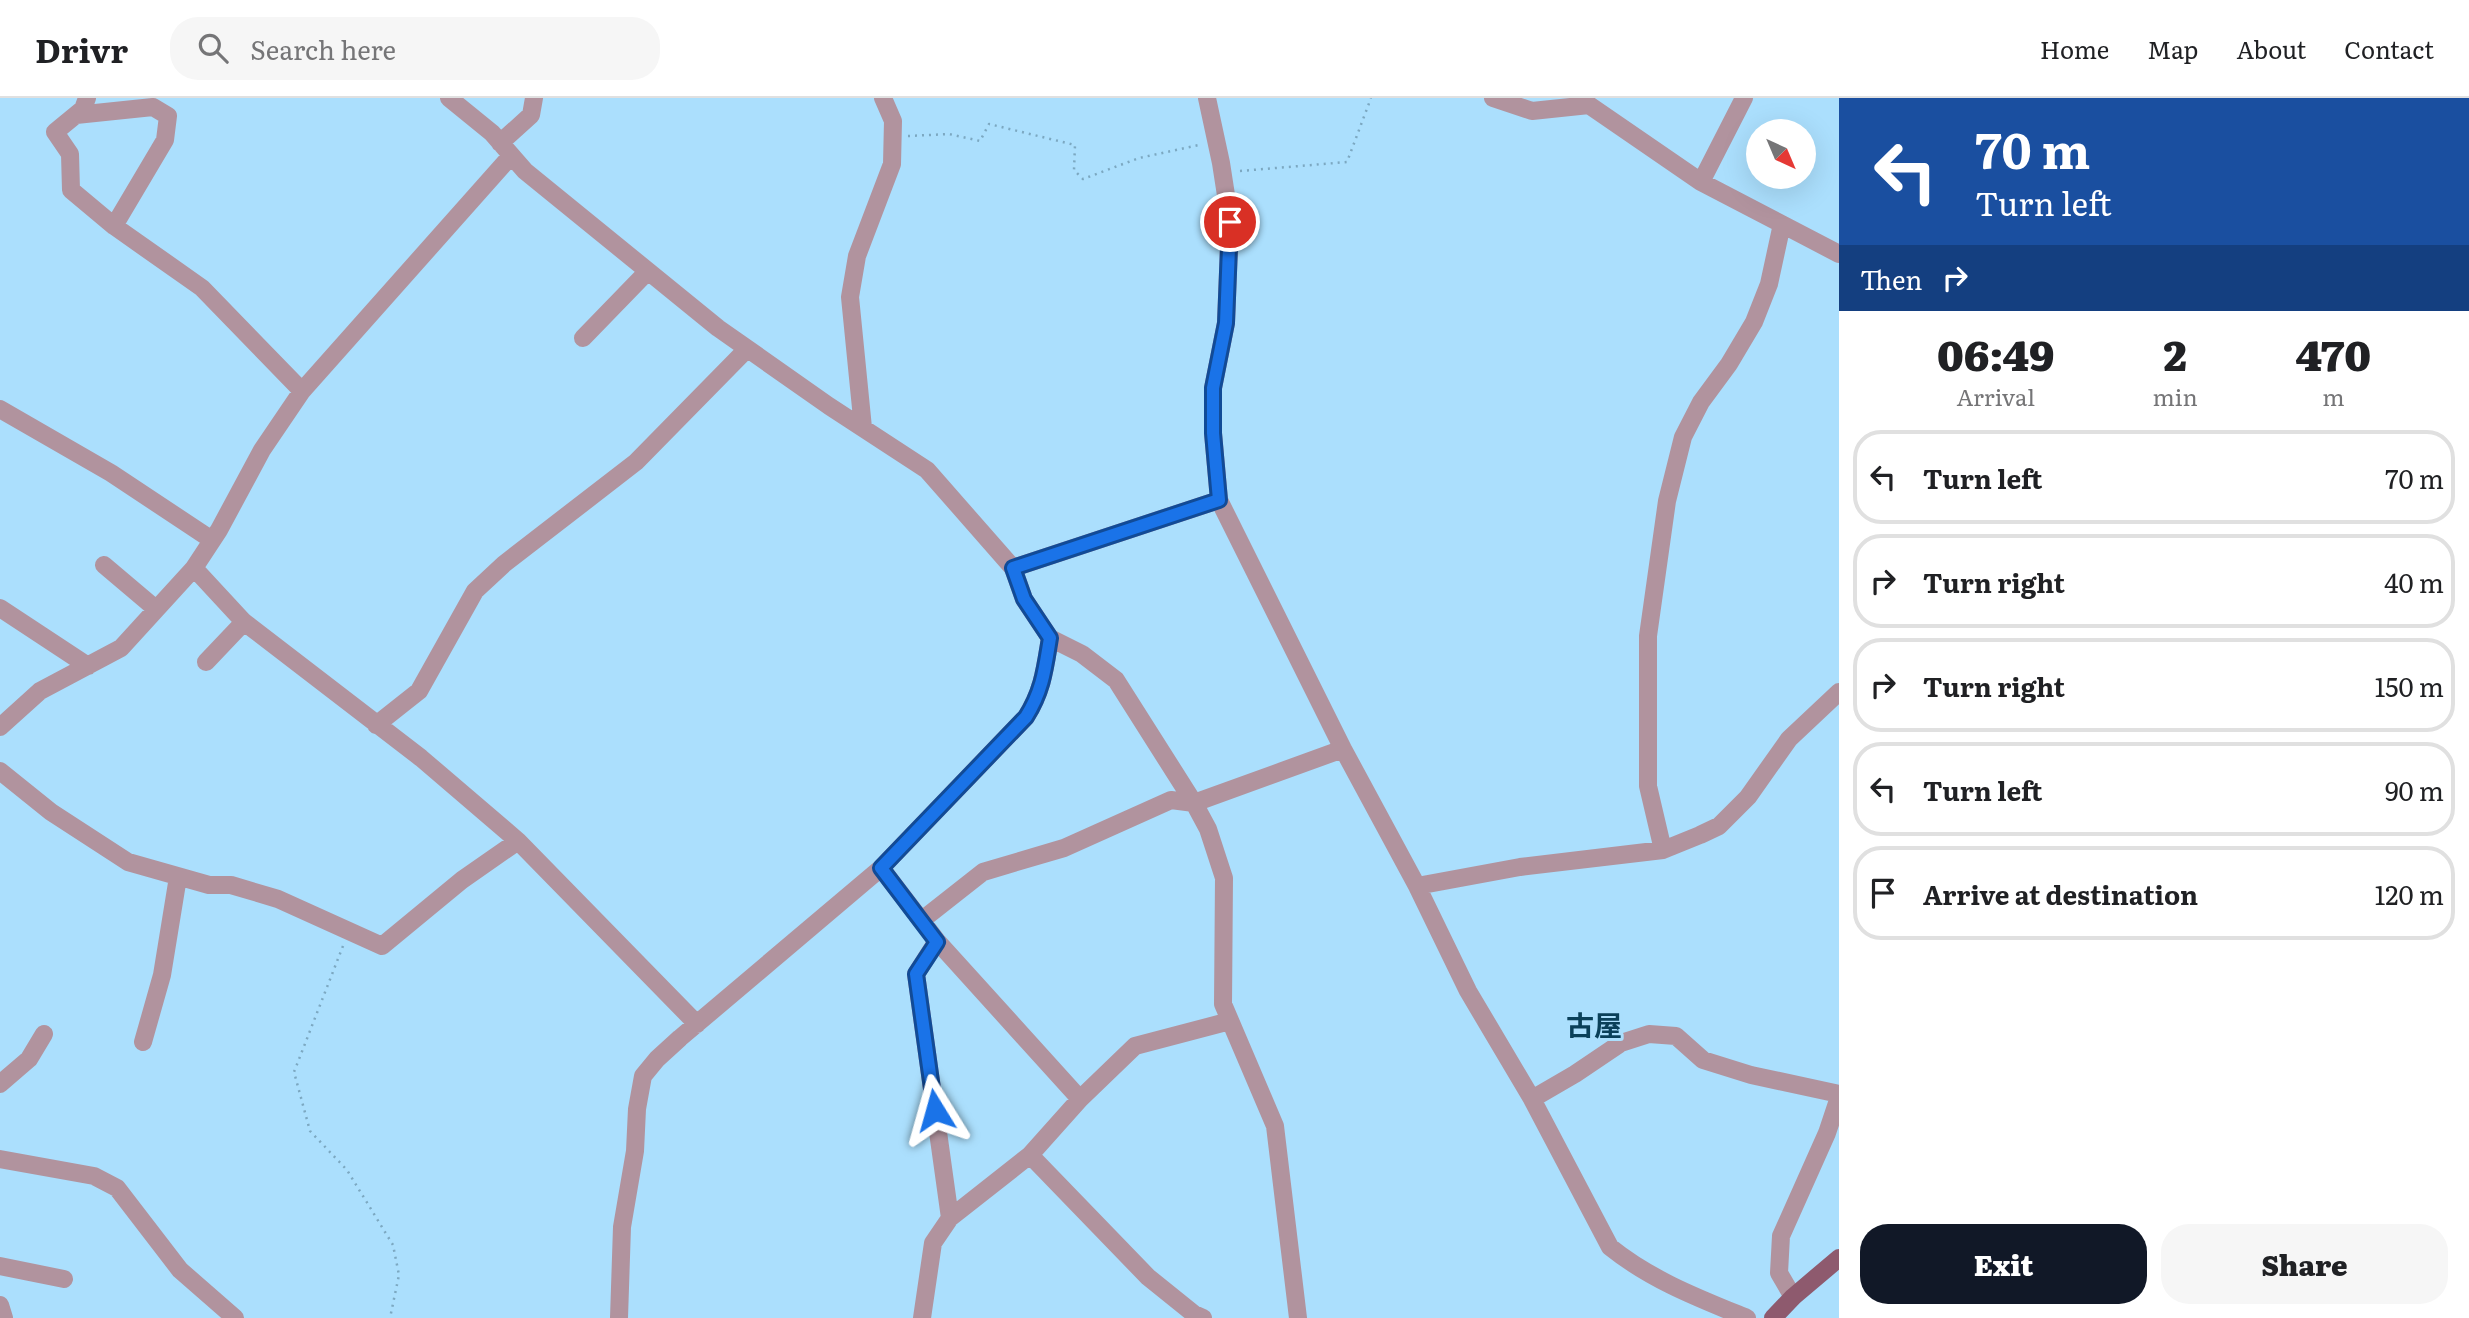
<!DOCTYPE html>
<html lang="en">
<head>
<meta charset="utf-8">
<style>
	:root { --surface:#fff; --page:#f6f6f6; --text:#202124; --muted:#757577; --line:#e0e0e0; --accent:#111827 }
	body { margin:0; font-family:Literata,"Noto Sans JP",serif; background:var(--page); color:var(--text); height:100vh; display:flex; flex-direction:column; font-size:26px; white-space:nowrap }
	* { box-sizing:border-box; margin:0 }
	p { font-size:23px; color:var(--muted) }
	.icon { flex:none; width:38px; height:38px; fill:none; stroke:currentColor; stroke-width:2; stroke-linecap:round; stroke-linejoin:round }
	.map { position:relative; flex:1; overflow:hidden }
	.drawer { display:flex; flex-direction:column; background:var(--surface); width:630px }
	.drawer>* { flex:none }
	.guide { background:#1a4fa0; color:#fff; overflow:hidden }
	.needle { width:46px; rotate:136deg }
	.fabs { position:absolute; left:1746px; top:21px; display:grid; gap:14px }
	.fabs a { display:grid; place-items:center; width:70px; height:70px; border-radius:50%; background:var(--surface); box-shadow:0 7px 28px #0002; font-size:35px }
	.pin { position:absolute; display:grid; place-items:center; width:60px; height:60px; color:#fff; margin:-30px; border:4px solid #fff; border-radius:50%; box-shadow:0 2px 7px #0007 }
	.me { position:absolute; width:77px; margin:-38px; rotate:352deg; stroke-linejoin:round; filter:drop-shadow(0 0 5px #0008) }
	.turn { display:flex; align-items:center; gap:24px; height:147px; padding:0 21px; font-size:32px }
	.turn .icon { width:91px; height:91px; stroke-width:2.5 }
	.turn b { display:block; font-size:49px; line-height:60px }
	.then { display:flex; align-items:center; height:66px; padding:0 21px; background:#0003; gap:14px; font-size:26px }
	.eta { display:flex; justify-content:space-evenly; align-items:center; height:119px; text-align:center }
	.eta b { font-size:42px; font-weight:800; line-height:49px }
	.action { display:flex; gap:14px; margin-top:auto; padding:14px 21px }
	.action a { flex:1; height:80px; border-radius:28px; background:var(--accent); color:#fff; font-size:28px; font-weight:800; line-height:80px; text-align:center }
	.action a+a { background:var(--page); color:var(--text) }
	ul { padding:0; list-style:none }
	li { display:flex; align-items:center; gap:21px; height:94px; margin:0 14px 10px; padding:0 7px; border:4px solid var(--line); border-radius:28px }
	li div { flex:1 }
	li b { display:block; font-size:26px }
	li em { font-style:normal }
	header { display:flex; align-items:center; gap:42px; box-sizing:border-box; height:98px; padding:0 35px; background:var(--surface); border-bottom:2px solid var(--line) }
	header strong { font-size:33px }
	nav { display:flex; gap:38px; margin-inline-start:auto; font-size:24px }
	.search { width:490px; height:63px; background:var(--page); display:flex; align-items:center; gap:18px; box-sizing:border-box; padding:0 24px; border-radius:28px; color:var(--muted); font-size:26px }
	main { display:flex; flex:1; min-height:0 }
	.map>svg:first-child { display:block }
</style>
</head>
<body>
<header>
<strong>Drivr</strong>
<div class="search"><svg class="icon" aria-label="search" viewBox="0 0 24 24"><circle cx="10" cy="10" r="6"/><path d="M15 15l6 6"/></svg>Search here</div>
<nav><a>Home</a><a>Map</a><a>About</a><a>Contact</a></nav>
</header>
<main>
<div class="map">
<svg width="1839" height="1220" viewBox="0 0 1839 1220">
	<rect width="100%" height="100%" fill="#abdffd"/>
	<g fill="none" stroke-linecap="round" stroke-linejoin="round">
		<path stroke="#7ca8c1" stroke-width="2.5" stroke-dasharray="2 5" stroke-linecap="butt" d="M908 38 949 36 980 43 989 26 1075 47 1074 72 1083 81 1139 60 1199 47
			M1240 73 1347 64 1371 0
			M343 848 294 974 310 1033 347 1072 393 1147 399 1177 390 1220"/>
		<path stroke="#b1939e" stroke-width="18" d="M449 0 492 35 525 73 718 230 829 308 927 372 1013 470 1024 501 1050 540C1045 570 1043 592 1026 619L881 770 680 940 657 961 643 978 637 1011 635 1053 622 1129 619 1220
			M1207 0 1221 65 1230 123 1226 225 1213 290V335L1219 402 1343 651 1417 788 1468 893 1532 1001 1610 1149C1651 1182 1698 1200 1747 1220
			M1493 0 1532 13 1589 7 1701 84 1839 156
			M76 17 153 9 168 18 165 42 114 128 71 92 70 56 55 34 83 11 87 0
			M500 45 531 17 534 0
			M1701 84 1744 0
			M114 128 202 190 302 293
			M583 240 648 173
			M0 311 111 375 212 442
			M863 330 850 199 857 158 892 66 893 23 883 0
			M104 467 156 511
			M194 470 244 524 421 660 518 743 697 926
			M1013 470 1219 402
			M0 510 88 568
			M1050 540 1082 556 1116 582 1194 705 1208 731 1224 780 1223 906 1275 1028 1298 1220
			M206 564 244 524
			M376 627 419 593 475 493 504 466 636 364 747 251
			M0 629 40 593 121 550 194 470 219 432 262 352 302 293 510 59
			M0 673 51 714 128 764 209 787H231L278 801 382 848 462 782 518 743
			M1663 752 1648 688V538L1667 403 1683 339 1701 304 1729 266 1754 224 1769 186 1782 126
			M881 770 937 843 1080 1001 1030 1057 950 1120 933 1145 922 1220
			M1417 788 1520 769 1663 752 1700 737 1719 728 1748 699 1789 641 1839 594
			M922 822 983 774 1064 750 1171 702 1194 705 1343 651
			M937 843 916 876 950 1120
			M143 944 162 877 178 779
			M0 986 29 961 44 936
			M1080 1001 1135 948 1230 923
			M1532 1001 1575 976 1621 945 1649 936 1676 938 1703 962 1751 977 1839 996
			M1030 1057 1148 1179 1194 1216 1203 1220
			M0 1061 94 1078 117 1090 180 1172 235 1220
			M0 1168 64 1181
			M1793 1199 1779 1175 1781 1138 1827 1035 1839 999
			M0 1207 4 1220"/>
		<path stroke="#8e5a6e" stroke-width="18" d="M1773 1220 1793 1199 1839 1160"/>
	</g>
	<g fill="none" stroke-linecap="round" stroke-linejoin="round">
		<g stroke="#114b97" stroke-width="18">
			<path id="route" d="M935 1012 916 876 937 844 881 770 1026 619C1043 592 1045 570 1050 540L1024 501 1013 470 1219 402 1213 335V290L1226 225 1230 124"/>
		</g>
		<use href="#route" stroke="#1a73e8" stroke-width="12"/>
	</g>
	<g text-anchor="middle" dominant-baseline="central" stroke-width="6" stroke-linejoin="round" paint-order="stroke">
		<g font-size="28" font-weight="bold" fill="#0a4059" stroke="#abdffd">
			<text x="1594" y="926">古屋</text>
		</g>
	</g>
</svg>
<div class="fabs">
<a><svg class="needle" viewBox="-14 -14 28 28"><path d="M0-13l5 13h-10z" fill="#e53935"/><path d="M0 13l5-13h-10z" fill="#757577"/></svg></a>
</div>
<div class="pin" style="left:1230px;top:124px;background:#d93025"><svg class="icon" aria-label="arrive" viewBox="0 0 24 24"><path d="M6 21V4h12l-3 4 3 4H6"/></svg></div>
<svg class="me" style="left:935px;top:1012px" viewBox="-20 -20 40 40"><path d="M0-17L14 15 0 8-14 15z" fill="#1a73e8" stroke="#fff" stroke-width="4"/></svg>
</div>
<section class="drawer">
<div class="guide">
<div class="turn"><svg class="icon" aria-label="left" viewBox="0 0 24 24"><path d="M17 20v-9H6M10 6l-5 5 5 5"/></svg><div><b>70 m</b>Turn left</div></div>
<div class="then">Then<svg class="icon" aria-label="right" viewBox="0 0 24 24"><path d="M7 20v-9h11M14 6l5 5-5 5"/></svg></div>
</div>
<div class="eta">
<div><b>06:49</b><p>Arrival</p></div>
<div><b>2</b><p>min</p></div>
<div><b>470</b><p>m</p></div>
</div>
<ul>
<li><svg class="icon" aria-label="left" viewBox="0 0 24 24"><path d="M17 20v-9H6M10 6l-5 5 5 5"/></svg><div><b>Turn left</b></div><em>70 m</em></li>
<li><svg class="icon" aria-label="right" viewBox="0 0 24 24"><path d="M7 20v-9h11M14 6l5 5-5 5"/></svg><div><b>Turn right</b></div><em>40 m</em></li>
<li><svg class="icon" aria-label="right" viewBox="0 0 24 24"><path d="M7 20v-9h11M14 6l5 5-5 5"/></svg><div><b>Turn right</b></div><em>150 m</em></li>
<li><svg class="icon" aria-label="left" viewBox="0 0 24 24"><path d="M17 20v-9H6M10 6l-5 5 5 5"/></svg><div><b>Turn left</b></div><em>90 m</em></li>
<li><svg class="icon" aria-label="arrive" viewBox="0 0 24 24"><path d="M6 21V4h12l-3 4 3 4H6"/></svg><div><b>Arrive at destination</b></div><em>120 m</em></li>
</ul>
<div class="action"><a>Exit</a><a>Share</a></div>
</section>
</main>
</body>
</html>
